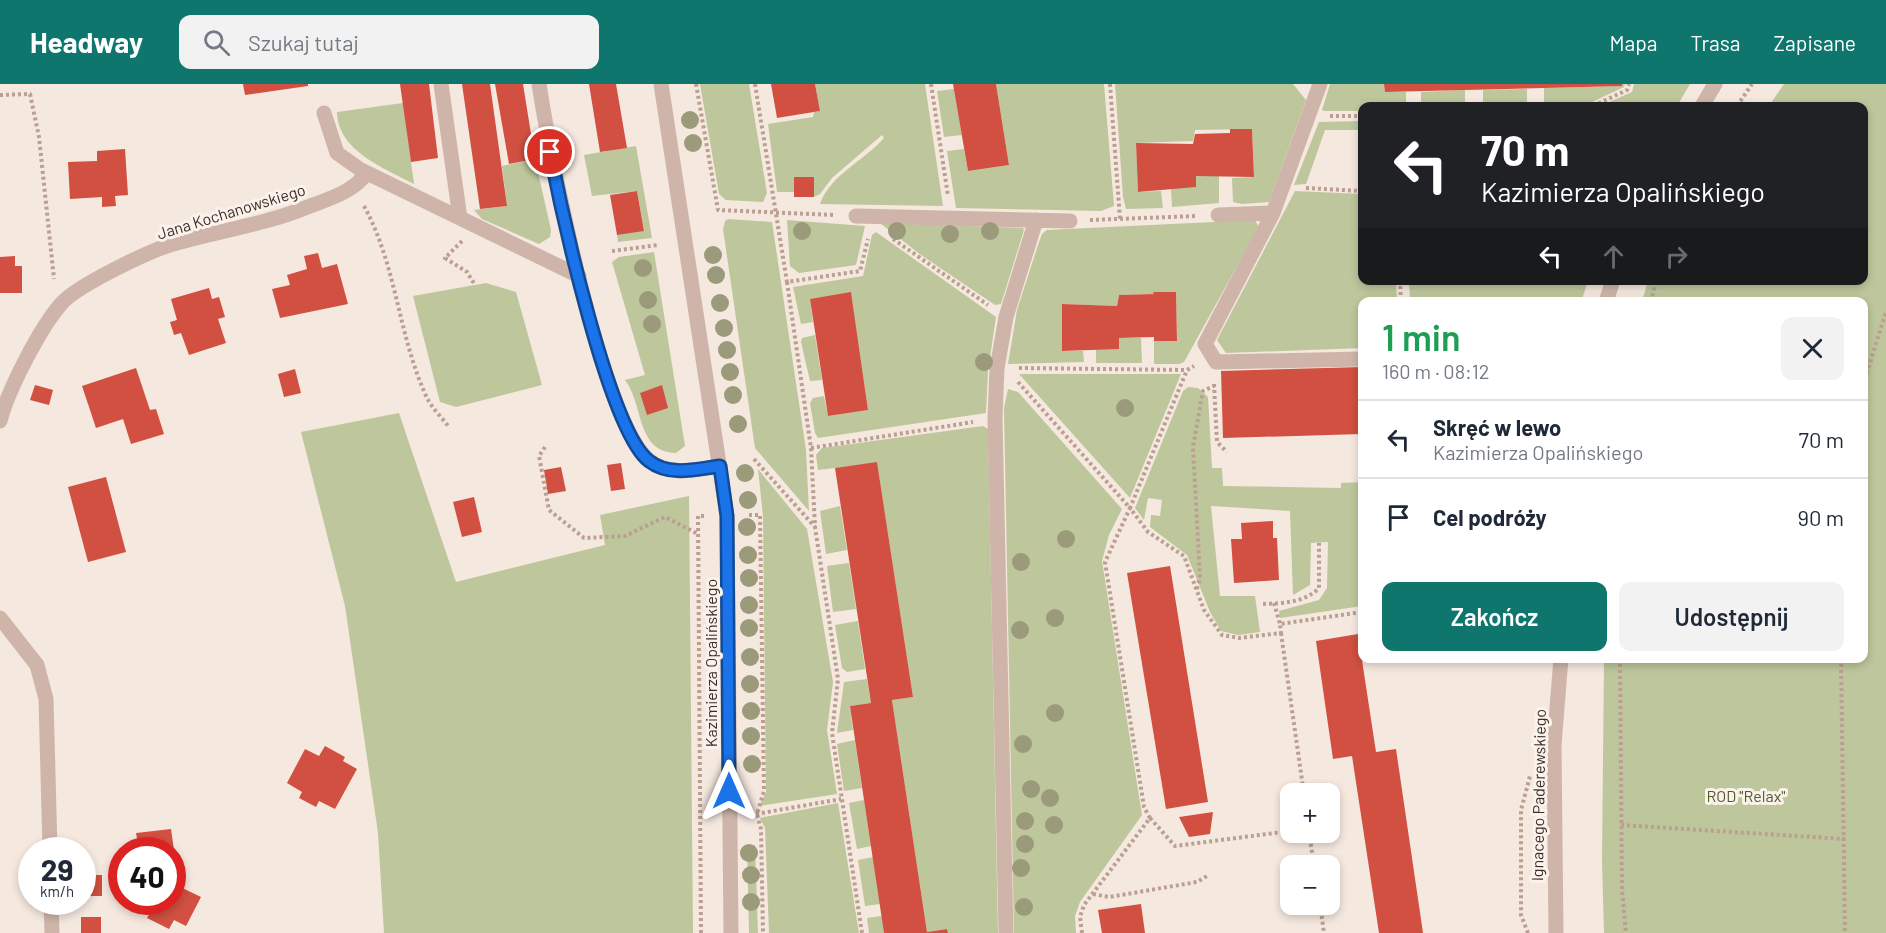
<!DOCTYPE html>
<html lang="pl">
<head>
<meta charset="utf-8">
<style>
	:root { --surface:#fff; --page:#f2f2f3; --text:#1f2937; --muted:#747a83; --line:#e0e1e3; --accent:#0f766e }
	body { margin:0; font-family:Barlow,sans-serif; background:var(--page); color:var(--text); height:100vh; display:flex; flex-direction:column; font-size:22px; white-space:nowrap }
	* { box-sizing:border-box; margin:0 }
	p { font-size:20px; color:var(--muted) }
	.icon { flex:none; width:33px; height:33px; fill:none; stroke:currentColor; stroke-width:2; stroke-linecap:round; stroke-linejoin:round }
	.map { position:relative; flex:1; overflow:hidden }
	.sheet { position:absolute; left:1358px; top:213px; width:510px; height:366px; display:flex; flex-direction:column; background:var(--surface); border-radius:12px; box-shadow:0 3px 9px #0003 }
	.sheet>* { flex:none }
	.guide { position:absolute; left:1358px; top:18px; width:510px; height:183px; border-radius:12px; box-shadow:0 3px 9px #0003; background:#202124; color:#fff; overflow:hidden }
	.fabs { position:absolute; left:1280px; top:699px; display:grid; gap:12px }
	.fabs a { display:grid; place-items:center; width:60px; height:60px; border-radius:12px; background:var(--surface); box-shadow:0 3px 9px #0003; font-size:30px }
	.speed { position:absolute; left:18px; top:753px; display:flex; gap:12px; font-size:30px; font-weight:700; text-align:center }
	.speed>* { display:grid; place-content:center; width:78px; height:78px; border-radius:50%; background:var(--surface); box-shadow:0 3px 9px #0003; line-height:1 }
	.speed small { font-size:15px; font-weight:400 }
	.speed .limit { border:9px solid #d22; background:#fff; color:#111 }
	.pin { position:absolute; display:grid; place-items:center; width:51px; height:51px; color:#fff; margin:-26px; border:3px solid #fff; border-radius:50%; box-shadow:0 2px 6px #0007 }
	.me { position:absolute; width:66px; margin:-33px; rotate:0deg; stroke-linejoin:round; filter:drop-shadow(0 0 4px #0008) }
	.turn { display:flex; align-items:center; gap:21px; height:126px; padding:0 24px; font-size:27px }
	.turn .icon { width:78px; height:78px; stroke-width:2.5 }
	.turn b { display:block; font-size:42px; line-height:51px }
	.lanes { display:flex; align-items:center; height:57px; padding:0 24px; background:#0003; justify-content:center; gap:30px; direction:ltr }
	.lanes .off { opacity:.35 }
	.round { display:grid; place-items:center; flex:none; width:63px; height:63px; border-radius:12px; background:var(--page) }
	.head { display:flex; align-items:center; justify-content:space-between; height:102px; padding:0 24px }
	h1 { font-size:36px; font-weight:600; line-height:45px; color:#1e9e55 }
	.button { display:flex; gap:12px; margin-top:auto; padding:12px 24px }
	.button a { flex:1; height:69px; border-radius:12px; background:var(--accent); color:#fff; font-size:24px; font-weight:600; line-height:69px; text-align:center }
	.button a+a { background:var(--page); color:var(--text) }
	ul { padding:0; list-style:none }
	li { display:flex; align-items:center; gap:18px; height:78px; padding:0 24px; border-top:2px solid var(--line) }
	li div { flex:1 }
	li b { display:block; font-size:22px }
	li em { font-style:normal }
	header { display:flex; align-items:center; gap:36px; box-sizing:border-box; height:84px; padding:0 30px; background:var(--accent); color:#fff }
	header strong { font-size:28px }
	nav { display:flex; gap:33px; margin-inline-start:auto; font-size:21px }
	.search { width:420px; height:54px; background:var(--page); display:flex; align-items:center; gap:15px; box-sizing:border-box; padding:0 21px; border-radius:12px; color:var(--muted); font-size:22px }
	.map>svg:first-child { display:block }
</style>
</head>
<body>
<header>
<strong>Headway</strong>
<div class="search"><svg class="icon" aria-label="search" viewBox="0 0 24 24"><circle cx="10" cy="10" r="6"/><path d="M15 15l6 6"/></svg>Szukaj tutaj</div>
<nav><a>Mapa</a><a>Trasa</a><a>Zapisane</a></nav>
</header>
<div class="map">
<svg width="1886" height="849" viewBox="0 0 1886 849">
	<rect width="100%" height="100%" fill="#f5e8df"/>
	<path fill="#bec69c" d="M700 0H749L767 109 763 118 726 116 719 110Z
		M815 0H925L943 122 820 120C831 90 864 77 884 54L882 51 832 94 820 110 814 113 813 93H794V108H777L768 40 813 33 814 28 820 27Z
		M996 0H1104L1114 122 1101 127 956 124 947 67 964 65 968 87 1009 81Z
		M1115 0H1293L1306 16 1269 118 1242 120 1233 118 1232 94 1254 93 1252 45 1195 46 1193 57 1136 59 1138 108 1161 107 1163 124 1126 125 1123 113Z
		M1330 0H1384L1385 8H1406V22H1362V27H1324L1322 26Z
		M1622 0H1625L1624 3 1588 20 1544 22V4L1621 2Z
		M1634 0H1690L1677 22H1600L1632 8Z
		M1784 0H1886V849H1604L1602 777 1604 575 1863 574V218L1642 217 1648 197 1863 196V22H1769Z
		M954 5 962 51 944 53 937 7Z
		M1527 5V22H1483V6Z
		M1465 6V22H1421V8Z
		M403 19 414 100C384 84 338 67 337 28Z
		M1362 37V46H1325L1306 100 1294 101 1319 38Z
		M636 62 652 154 618 158 617 151 644 146 637 107 592 112 584 71Z
		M535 75 551 146 550 153 539 160 482 135 474 126 507 122 502 82Z
		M1196 92H1219V119L1172 123 1171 104 1196 103Z
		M1295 107 1362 110V196L1396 197 1397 217 1362 218V264L1226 269 1217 256Z
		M728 135 772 138 806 366 809 427 755 364 723 145 725 137Z
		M787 136 865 142 856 181 799 189 790 182Z
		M1255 136 1258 142 1257 146 1184 278 1179 280H1154V257L1177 256 1176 208H1154V210L1119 211 1117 222 1062 220V267H1083L1084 278 1008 280 1017 226 1039 158 1042 150 1047 146Z
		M880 139 1023 144 1024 146 1001 220 995 221 921 171Z
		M876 148 996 233 988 287 986 329 818 354 815 349 810 319 813 314 824 312 828 332 868 326 851 209 810 215 813 238 801 240 793 203 863 192 872 151Z
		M654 168 685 362 676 369C636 368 644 321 625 296L645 291 612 178 619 173Z
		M1409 197 1410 196 1588 197 1581 218 1410 217Z
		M486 199 516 208 542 301 456 323 440 318 413 212Z
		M815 251 822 296 810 297 801 258 802 254Z
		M1119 254H1141L1142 279H1096V265H1119Z
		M1019 290H1181L1130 414Z
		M1188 303 1198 304 1208 313 1212 384H1222L1223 402 1341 404V399L1362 398V522L1280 534 1279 527 1319 516 1327 504 1328 458 1311 459 1310 501 1293 511 1290 427 1211 422 1220 512H1255L1260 548 1238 551 1221 547 1210 528 1187 471 1150 443 1151 431 1160 432 1162 416 1148 414 1144 436 1135 424 1183 307Z
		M1008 305 1018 308 1122 425 1109 451 1102 477 1142 731 1080 818 1075 832 1076 849H1014L1004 324Z
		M399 329 456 498 605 461 600 431 689 412 693 849H384L378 749 345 522 301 348Z
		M983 342 988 345 998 849H948L947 845 927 848 892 616 913 613 877 379 818 386 816 371 822 364Z
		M758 385 807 445 833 598 827 646 837 710 759 722 766 709 763 432Z
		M840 422 847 466 826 470 820 427Z
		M849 479 856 525 833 528 827 482Z
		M858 537 865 585 847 588 842 584 835 541Z
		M867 595 871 619 850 622 853 646 837 649 844 598Z
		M855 656 862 704 844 707 837 660Z
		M864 716 871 762 857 765 849 719Z
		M838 719 859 849H769L765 744 760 734Z
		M747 761H755L758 849H749Z
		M873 773 880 820 865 822 858 776Z
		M882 832 884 849H869L867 834Z"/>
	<path fill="#d15041" d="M243 0H308V2L245 11Z
		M400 0H429L438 74 411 78Z
		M462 0H490L507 122 480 125Z
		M495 0H523L535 75 509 80Z
		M589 0H616L627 64 600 68Z
		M771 0H815L820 27 777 34Z
		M953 0H996L1009 81 968 87Z
		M1384 0H1622V2L1385 8Z
		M1230 45H1252L1254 93 1196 92V103L1138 108 1136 59 1193 60 1195 50 1230 49Z
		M125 65 128 111 115 112 116 122 102 123V113L70 115 68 78 97 77V67Z
		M794 93H814V113H794Z
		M637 107 644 147 617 151 610 111Z
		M318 169 322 184 337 180 348 220 280 234 272 205 290 201 287 191 307 185 304 172Z
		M15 172V182H22V209H0V173Z
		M209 204 212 215 219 213 225 233 218 235 226 259 189 271 181 249 174 251 170 238 177 236 171 215Z
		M851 208 868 326 828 332 810 215Z
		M1153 208H1176L1177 257H1154V253L1119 254V265L1062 267V220L1117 222 1119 211 1154 210Z
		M1362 283V350L1223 354 1221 287Z
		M136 284 150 326 156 325 164 350 131 360 123 335 96 344 82 302Z
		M295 285 301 309 284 313 278 290Z
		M35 301 53 306 49 321 30 316Z
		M662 301 668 324 647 331 640 309Z
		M877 378 913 613 892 616 927 848 947 845 948 849H884L864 716 850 622 871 619 835 384Z
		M621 379 625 405 611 407 607 381Z
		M561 383 566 407 548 410 544 386Z
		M106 393 126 468 88 478 68 403Z
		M474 413 482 448 462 453 453 418Z
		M1273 437V454H1277L1279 496 1234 499 1231 455H1242L1241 439Z
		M1170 482 1208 718 1166 725 1127 489Z
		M1358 550 1376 668 1396 665 1423 849H1379L1352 672 1333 675 1316 557Z
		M325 662 345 673 343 677 357 685 335 725 319 717 316 723 299 714 302 708 287 699 305 665 319 672Z
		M1213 728 1210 750 1189 753 1179 733Z
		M171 745 174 766H139L136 749Z
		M88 791H102V812H88Z
		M172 799 201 813 186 842 174 836 169 845 147 834 152 825 146 822 149 818H172Z
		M1141 820 1145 849H1102L1098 826Z
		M81 833H101V849H81Z"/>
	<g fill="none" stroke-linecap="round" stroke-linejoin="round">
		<path stroke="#bb9f93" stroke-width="4" stroke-dasharray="3 3" stroke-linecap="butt" d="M696 0 718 126 834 131
			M755 0 787 198 860 187 868 155
			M931 0 948 112
			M1110 0 1120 135
			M0 11 30 10 39 53 54 195
			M1593 22 1627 6 1629 0
			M1737 22 1752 0
			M1330 32H1362
			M1306 104 1362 107
			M364 122C397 182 398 252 427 314 432 324 442 334 449 343
			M1090 136 1196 132
			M893 155 988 221
			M462 157 445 174 467 188 475 201
			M612 167 658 161
			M1400 196 1401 218
			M787 198 811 364 815 443 838 595 832 649 862 849
			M1651 218 1656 196
			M1019 284 1187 286
			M1018 298 1130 424 1187 286 1194 282
			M1214 300 1217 358 1227 368
			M1863 301 1886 228
			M545 363 539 372 549 426 584 454 625 452 665 433 698 450
			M811 364 973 338
			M754 375 815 443
			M749 431H760L764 707 757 730 761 745 763 849
			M1197 505 1200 494 1193 363 1203 307 1214 302
			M1274 519 1280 540
			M1263 520C1283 519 1304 519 1319 504V459
			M1281 549 1304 710
			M1620 574 1622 806 1626 849
			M1841 574 1845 849
			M756 730 841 715
			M1150 734 1175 762 1290 747
			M1621 741 1845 755
			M1309 748 1314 782
			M1093 810 1109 813 1197 798 1207 792
			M1320 820 1324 849
			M701 849 698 432H706
			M1082 849 1080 833 1084 821 1150 734 1144 723 1105 478 1130 424 1148 448 1184 472 1204 526 1222 551 1239 554 1281 549 1280 540 1362 528
			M1528 849 1521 831V726L1530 692"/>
		<path stroke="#cfb5a9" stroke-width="15" d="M441 0 460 134
			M539 0C549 66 602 342 650 377 670 393 697 385 720 382
			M661 0 727 432 731 849
			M1320 0 1273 129 1205 260 1216 278 1362 275
			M1702 22 1715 0
			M324 29 337 69 361 86 579 192
			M1218 131 1273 129
			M856 132 1070 137
			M1606 218 1613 196
			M0 337C8 306 40 244 61 220 76 202 149 167 173 160 217 147 263 141 305 124 328 115 352 109 367 89
			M0 534 37 581 46 615 50 766
			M51 818 52 849
			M1006 849 995 334 997 284 1006 233 1036 136
			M1556 849 1554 661 1561 574"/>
	</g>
	<g fill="#9b9b7b">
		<circle cx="690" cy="36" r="9"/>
		<circle cx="693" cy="59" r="9"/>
		<circle cx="802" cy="147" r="9"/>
		<circle cx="897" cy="147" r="9"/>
		<circle cx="990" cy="147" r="9"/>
		<circle cx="950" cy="150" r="9"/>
		<circle cx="713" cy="171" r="9"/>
		<circle cx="643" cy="184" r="9"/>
		<circle cx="716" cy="191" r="9"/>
		<circle cx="648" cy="216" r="9"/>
		<circle cx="720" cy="219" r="9"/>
		<circle cx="652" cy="240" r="9"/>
		<circle cx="724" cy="244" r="9"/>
		<circle cx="727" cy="266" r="9"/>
		<circle cx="984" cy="278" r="9"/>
		<circle cx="730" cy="288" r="9"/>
		<circle cx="733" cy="311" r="9"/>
		<circle cx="1125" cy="324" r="9"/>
		<circle cx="738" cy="340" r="9"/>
		<circle cx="745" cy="389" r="9"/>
		<circle cx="748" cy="416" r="9"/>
		<circle cx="747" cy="443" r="9"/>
		<circle cx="1066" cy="455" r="9"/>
		<circle cx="748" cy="471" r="9"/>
		<circle cx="1021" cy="478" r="9"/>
		<circle cx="749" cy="494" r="9"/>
		<circle cx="749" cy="521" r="9"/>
		<circle cx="1055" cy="534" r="9"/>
		<circle cx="749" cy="544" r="9"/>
		<circle cx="1020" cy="546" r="9"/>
		<circle cx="750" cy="573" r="9"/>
		<circle cx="750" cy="600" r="9"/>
		<circle cx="751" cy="627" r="9"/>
		<circle cx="1055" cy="629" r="9"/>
		<circle cx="751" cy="652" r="9"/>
		<circle cx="1023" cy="660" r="9"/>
		<circle cx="752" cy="680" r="9"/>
		<circle cx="1031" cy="705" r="9"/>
		<circle cx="1050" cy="714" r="9"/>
		<circle cx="1025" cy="737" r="9"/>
		<circle cx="1054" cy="741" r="9"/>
		<circle cx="1025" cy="760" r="9"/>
		<circle cx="749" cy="769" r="9"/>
		<circle cx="1021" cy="784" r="9"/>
		<circle cx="751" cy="791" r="9"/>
		<circle cx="751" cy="818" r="9"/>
		<circle cx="1024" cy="823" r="9"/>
	</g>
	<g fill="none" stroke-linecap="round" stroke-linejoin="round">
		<g stroke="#114b97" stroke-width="15">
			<path id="route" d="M550 68C561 125 609 347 649 377 670 393 696 385 720 382L727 432 729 707"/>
		</g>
		<use href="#route" stroke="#1a73e8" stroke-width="10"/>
	</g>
	<g text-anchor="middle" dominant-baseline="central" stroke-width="6" stroke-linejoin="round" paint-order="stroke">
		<g font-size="16" fill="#3b2d29" stroke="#fcf2ec">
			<text transform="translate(231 127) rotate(-17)">Jana Kochanowskiego</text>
			<text transform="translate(710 579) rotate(-90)">Kazimierza Opalińskiego</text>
			<text transform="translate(1538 711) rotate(-89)">Ignacego Paderewskiego</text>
		</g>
		<g font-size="16" fill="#515c2a" stroke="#fcf2ec">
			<text x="1746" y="711">ROD "Relax"</text>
		</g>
	</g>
</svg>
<div class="fabs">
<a>+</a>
<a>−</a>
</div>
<div class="speed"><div>29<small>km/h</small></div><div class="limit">40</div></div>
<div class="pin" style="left:550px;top:68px;background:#d93025"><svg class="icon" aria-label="arrive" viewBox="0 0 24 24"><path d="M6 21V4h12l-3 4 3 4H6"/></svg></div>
<svg class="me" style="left:729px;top:707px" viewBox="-20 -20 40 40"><path d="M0-17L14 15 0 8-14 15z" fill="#1a73e8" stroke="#fff" stroke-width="4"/></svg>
<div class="guide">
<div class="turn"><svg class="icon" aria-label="left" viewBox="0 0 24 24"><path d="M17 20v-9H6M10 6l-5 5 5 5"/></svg><div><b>70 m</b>Kazimierza Opalińskiego</div></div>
<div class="lanes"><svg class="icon" aria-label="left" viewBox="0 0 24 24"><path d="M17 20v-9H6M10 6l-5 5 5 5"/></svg><svg class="icon off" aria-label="ahead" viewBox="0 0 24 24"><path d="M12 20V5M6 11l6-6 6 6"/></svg><svg class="icon off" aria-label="right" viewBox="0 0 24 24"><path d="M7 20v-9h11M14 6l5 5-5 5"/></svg></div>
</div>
<section class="sheet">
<div class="head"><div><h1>1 min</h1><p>160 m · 08:12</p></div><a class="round"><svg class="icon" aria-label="close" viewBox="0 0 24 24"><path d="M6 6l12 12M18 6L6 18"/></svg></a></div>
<ul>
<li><svg class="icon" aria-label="left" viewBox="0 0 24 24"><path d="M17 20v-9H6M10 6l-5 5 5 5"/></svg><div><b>Skręć w lewo</b><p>Kazimierza Opalińskiego</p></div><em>70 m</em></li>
<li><svg class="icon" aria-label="arrive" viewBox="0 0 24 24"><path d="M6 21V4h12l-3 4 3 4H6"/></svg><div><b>Cel podróży</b></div><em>90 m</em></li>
</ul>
<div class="button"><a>Zakończ</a><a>Udostępnij</a></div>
</section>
</div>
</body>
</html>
